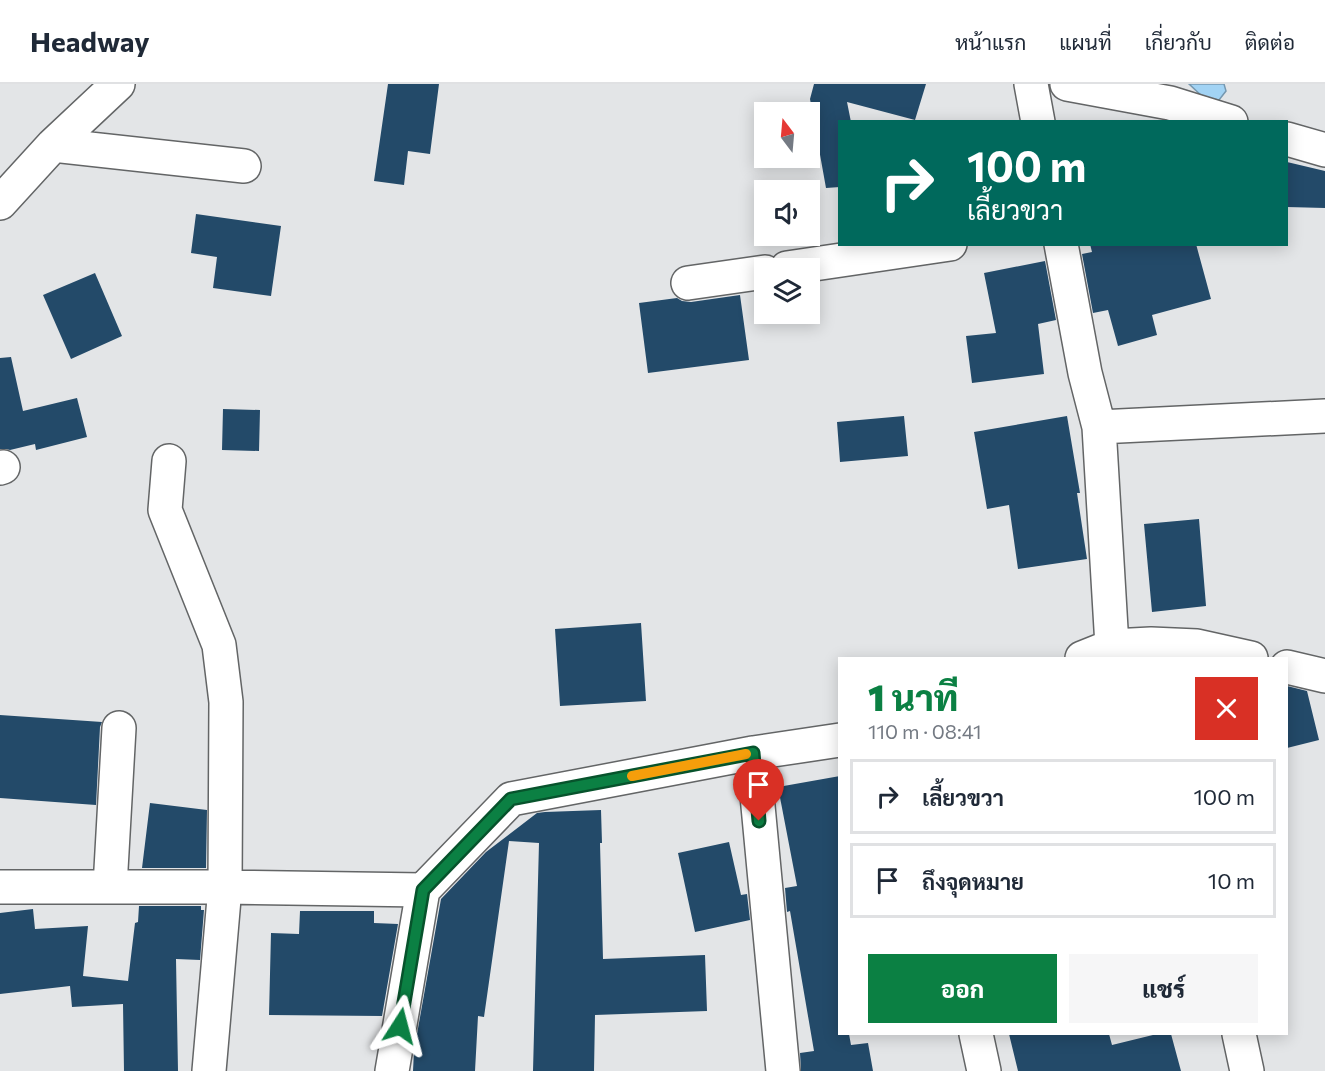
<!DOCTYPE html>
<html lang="th">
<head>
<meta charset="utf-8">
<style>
	:root { --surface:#fff; --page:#f6f6f7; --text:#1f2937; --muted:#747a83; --line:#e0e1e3; --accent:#0b8043 }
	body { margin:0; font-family:Commissioner,Sarabun,sans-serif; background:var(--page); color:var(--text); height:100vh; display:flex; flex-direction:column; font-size:22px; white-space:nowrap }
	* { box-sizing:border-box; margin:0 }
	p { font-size:20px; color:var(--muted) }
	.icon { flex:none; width:33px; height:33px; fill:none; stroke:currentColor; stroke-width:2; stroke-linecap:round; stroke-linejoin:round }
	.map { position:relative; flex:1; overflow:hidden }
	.details { position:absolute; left:838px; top:573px; width:450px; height:378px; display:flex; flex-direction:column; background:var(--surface); border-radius:0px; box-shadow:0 3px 15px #0003 }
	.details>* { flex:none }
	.guide { position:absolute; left:838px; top:36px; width:450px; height:126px; border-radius:0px; box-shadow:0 3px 15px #0003; background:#00695c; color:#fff; overflow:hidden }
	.needle { width:39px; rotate:344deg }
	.controls { position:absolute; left:754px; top:18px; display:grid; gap:12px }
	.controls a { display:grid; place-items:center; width:66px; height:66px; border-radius:0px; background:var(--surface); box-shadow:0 3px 15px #0003; font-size:30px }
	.pin { position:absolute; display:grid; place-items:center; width:51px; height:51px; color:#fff; margin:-62px -26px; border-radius:50% 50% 50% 0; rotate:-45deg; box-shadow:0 0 6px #0007 }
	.pin .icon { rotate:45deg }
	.me { position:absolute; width:66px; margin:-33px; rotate:9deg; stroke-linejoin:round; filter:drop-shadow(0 0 4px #0008) }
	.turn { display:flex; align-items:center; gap:21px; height:126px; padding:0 30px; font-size:27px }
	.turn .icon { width:78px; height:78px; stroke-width:2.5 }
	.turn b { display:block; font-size:42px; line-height:51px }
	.round { display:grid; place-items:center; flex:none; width:63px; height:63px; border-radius:0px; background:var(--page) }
	.summary { display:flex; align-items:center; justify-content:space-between; height:102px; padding:0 30px }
	h1 { font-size:36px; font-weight:800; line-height:45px; color:var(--accent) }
	.cta { display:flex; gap:12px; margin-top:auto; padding:12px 30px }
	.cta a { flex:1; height:69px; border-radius:0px; background:var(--accent); color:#fff; font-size:24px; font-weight:800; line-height:69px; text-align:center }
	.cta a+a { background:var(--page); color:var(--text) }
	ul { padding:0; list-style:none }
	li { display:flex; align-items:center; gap:18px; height:75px; margin:0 12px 9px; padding:0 18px; border:3px solid var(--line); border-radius:0px }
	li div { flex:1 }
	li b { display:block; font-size:22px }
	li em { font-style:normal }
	header { display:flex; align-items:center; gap:36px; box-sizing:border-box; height:84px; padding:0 30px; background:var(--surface); border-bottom:2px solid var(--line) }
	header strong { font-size:28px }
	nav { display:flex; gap:33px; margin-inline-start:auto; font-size:21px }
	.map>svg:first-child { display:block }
</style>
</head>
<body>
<header>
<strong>Headway</strong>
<nav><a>หน้าแรก</a><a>แผนที่</a><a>เกี่ยวกับ</a><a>ติดต่อ</a></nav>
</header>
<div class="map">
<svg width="1325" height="987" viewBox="0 0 1325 987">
	<rect width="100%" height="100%" fill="#e3e5e7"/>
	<path fill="#a2d3f4" stroke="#7698b0" stroke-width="1.5" d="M1189 0H1224L1226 7 1219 16 1204 14Z"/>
	<path fill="#234a69" d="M388 0H439L430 70 408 67 404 101 374 97Z
		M814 0H926L915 36 847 18 851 38H840V103L826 104 810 15Z
		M1287 78 1325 87V124L1287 123Z
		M196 130 281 142 271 212 213 204 217 173 191 169Z
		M1090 160H1196L1211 215 1152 231 1157 251 1118 262 1108 226 1093 229 1082 170 1092 168Z
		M1045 177 1056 236 1038 240 1044 290 972 299 966 252 996 249 984 189Z
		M95 189 122 252 71 275 43 211Z
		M740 211 749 276 648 289 639 219 677 214 682 217 691 218Z
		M11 273 23 327 77 314 87 353 36 366 35 360 10 366 6 365H0V274Z
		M223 325 260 326 259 367 222 366Z
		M904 332 908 372 840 378 837 338Z
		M1067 332 1080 409H1077L1087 475 1018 485 1009 421 987 425 974 348Z
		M1199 435 1206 522 1152 528 1144 440Z
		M641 539 646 617 560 622 555 545Z
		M1287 602 1307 607 1319 656 1287 664Z
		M0 631 102 638 100 643 96 721 0 714Z
		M840 692V950H849L851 961 868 959 873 987H801L800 969 814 967 790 827 787 828 785 804 797 802 778 703Z
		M150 719 207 726 206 784H142Z
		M601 726 602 759H600L603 875 705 871 707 927 595 931 594 987H533L539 759 509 757 484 933 478 932 475 987H413L414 967 441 815 486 768 537 729 545 728Z
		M729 758 741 811 747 810 750 836 695 848 678 769Z
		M139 822H201V826H204L200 876 176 875 178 987H124L123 920 72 923 70 902 0 910V829L33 825 35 845 88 842 83 892 128 897 135 839 138 838Z
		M300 827H374V839L398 840 382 932 269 931 271 849 299 850Z
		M1009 950H1109L1112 961 1157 950H1171L1181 987H1018Z"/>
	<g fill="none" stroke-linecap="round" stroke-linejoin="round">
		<g stroke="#636566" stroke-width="36">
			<path id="minor" d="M1031 0 1038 38
				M1067 0 1170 19 1231 38
				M1287 55 1325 66
				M53 61 244 82
				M0 119 53 61 118 0
				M1061 160 1085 289 1099 343 1112 562
				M787 184 950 160
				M688 199 765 188
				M1099 343 1325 332
				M169 377 165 426 219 561 226 618 225 803 209 987
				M0 384 3 383
				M1082 574 1112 562 1151 560 1197 562 1251 574
				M1287 583 1325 592
				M753 669 783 987
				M0 803H225L423 806 511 715 753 669 840 656
				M110 803 119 644
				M976 950 984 987
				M1239 950 1247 987
				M392 987 423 806"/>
		</g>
		<use href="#minor" stroke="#fff" stroke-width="33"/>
	</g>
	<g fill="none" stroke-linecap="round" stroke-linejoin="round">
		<g stroke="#07532c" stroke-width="15">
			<path id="route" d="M400 942 423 806 511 715 753 669 759 737"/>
		</g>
		<use href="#route" stroke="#0b8043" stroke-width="10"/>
		<path stroke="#f59e0b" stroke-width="10" d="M632 692 746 670"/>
	</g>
</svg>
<div class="controls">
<a><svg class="needle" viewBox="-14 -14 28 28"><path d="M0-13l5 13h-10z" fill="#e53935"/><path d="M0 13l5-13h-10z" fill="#747a83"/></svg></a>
<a><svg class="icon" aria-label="sound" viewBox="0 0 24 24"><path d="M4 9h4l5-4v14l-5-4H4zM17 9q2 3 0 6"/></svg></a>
<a><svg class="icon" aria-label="layers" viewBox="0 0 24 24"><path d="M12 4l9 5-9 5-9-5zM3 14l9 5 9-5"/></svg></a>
</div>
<div class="pin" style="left:759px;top:737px;background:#d93025"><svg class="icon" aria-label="arrive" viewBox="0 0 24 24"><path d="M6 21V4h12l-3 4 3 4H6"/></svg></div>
<svg class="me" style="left:400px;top:942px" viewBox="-20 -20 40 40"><path d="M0-17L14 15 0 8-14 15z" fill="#0b8043" stroke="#fff" stroke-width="4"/></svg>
<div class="guide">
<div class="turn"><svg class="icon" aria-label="right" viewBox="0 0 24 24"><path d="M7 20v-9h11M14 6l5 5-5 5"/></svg><div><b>100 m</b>เลี้ยวขวา</div></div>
</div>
<section class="details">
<div class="summary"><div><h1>1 นาที</h1><p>110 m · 08:41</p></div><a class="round" style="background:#d93025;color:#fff"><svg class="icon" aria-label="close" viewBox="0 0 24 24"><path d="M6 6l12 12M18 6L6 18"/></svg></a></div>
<ul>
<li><svg class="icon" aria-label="right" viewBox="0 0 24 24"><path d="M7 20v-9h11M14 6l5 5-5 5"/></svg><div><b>เลี้ยวขวา</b></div><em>100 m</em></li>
<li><svg class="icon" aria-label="arrive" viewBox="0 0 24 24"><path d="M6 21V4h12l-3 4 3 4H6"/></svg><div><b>ถึงจุดหมาย</b></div><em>10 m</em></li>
</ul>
<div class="cta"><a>ออก</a><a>แชร์</a></div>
</section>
</div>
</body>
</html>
